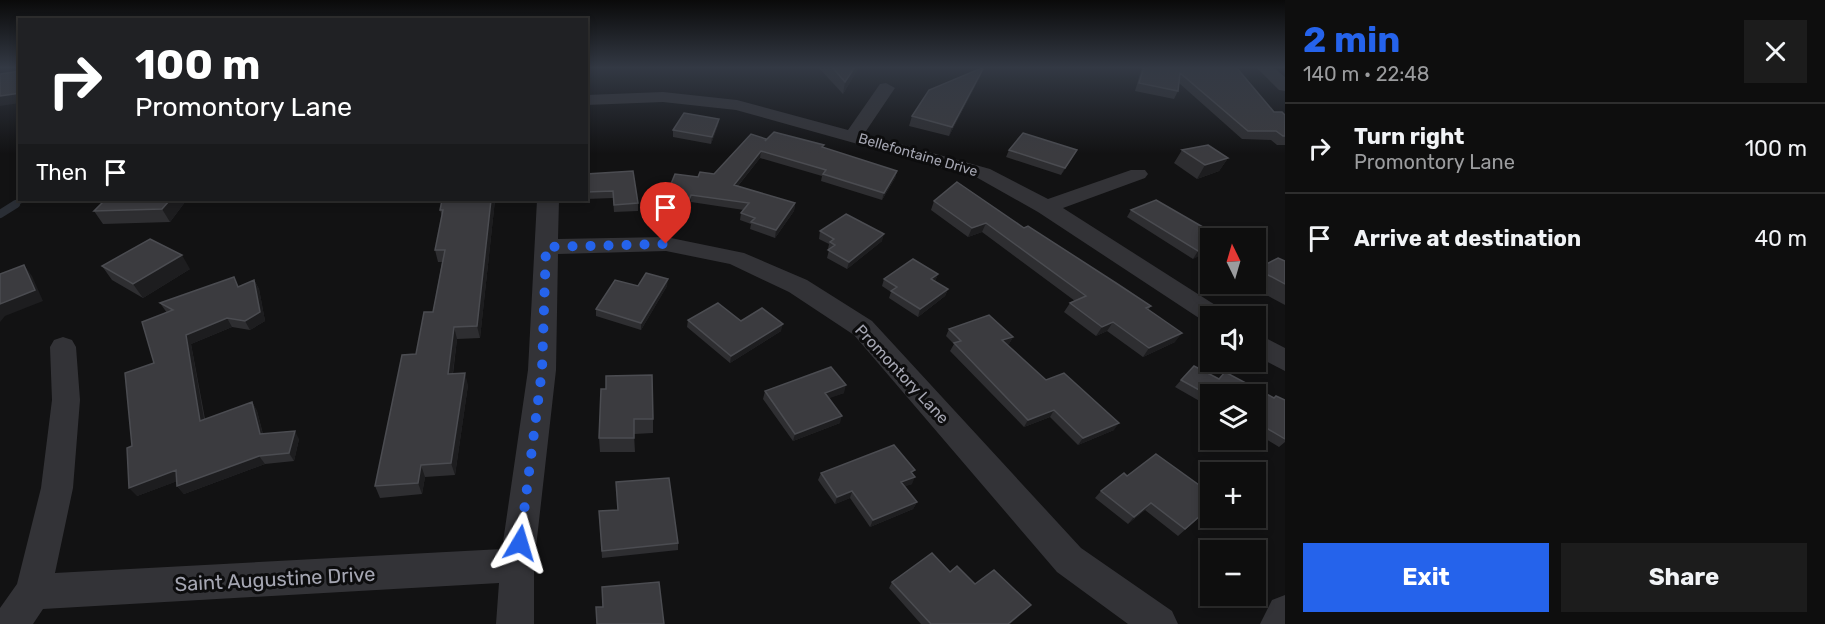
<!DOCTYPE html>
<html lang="en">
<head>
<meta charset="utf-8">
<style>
	:root { --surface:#0e0e0e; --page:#1c1c1c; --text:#f1f3f6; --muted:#9b9c9e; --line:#2e2e2e; --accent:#2563eb }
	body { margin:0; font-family:Rubik,sans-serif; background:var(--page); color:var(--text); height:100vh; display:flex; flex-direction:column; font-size:22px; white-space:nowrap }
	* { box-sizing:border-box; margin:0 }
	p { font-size:20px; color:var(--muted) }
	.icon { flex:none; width:33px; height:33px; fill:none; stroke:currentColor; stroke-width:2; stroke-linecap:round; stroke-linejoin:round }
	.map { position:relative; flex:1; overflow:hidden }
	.sheet { display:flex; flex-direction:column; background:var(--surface); width:540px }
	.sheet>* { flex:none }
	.hud { position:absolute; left:18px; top:18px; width:570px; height:183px; border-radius:0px; box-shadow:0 3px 9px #0003,0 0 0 2px var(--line); background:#202124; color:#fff; overflow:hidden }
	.needle { width:39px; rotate:355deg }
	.buttons { position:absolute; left:1200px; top:228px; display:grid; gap:12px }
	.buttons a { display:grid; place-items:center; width:66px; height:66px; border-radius:0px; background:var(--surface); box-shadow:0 3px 9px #0003,0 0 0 2px var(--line); font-size:30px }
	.pin { position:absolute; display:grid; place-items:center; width:51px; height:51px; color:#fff; margin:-62px -26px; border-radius:50% 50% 50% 0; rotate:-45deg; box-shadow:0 0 6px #0007 }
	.pin .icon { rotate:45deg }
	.me { position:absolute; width:66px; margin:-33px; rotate:7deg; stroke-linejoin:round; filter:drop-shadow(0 0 4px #0008) }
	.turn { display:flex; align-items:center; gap:21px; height:126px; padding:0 18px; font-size:27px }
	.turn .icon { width:78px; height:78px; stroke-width:2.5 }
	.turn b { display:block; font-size:42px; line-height:51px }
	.then { display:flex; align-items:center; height:57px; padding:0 18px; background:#0003; gap:12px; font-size:22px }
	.round { display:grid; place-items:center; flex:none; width:63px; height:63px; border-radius:0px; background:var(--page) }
	.headline { display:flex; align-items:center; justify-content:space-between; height:102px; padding:0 18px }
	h1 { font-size:36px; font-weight:700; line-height:45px; color:var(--accent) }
	.button { display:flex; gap:12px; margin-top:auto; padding:12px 18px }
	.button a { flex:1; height:69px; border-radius:0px; background:var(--accent); color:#fff; font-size:24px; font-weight:700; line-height:69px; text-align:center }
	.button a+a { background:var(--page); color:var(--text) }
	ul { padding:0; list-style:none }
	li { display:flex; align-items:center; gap:18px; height:90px; padding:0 18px; border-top:2px solid var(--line) }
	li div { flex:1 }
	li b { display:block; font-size:22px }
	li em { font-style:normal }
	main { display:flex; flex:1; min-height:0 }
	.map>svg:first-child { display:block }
</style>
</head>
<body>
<main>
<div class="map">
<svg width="1285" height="624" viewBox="0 0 1285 624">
	<rect width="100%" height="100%" fill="#121213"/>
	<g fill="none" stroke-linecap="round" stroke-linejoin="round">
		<path stroke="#2a2e35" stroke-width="5" d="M13 205 22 200"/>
		<path stroke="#2a2e35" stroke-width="8" d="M0 214 16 204"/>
		<path fill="#333337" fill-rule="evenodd" d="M1256 67H1273L1285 77V91L1279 90Z
			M886 83 895 88 864 134 990 169 1048 199 1131 170H1145L1148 174 1145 178 1063 208 1223 310 1227 316H1210V324L1205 322 1038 212 976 177 736 110 663 102 586 105V95L663 92 737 100 848 130 880 84Z
			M537 200H559L558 239 666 237 744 253 807 280 872 321 1081 548 1172 611 1178 624H1128L1057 572 854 335 789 292 730 264 666 251 558 254 556 370 534 565V624H496L499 583 43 609 33 624H0V608L17 584 41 488 52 400 50 347 54 340 63 337 72 340 76 347 80 400 73 488 55 573 502 549 528 370Z
			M1256 333 1285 348V371L1256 356Z
			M1285 595V624H1260L1272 600Z"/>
	</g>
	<path fill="#2e2e31" d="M818 67H859L843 94Z
		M1142 67H1236L1274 112 1285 115V145H1277L1271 140 1242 139 1179 83 1178 91 1174 99 1135 91Z
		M981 75 949 136 909 126 912 116Z
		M719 119 718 125 711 144 673 137V130Z
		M766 139 824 145 823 148 897 171 895 178 882 200 821 181 822 176 760 158 738 186 795 203 794 211 775 238 750 229 751 224 740 220 741 213 744 210 691 202 686 216 662 213V206L698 177 714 174Z
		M1009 150 1073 157 1061 175 1006 157Z
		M1182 150 1228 158 1219 171 1197 179 1174 163Z
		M586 174 638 203V211L614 212 613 198 586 199Z
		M442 200H495L480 338 457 339 453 374 468 385 455 475 425 477 422 494 380 498 375 486 416 354 433 312 442 262H438L435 250 442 216 440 210Z
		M934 201 1024 228 1151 306 1148 310 1175 342 1143 357 1107 331 1096 336 1064 312 1070 303 1075 301 982 232 968 237 931 210Z
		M185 202 170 222 103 224 94 211Z
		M1131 210 1222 238 1193 259 1127 217Z
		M820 231 882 241 847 269 827 258 829 250 828 249 829 244 819 239Z
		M1285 261V305L1246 284H1256V272L1257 269Z
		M102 266 190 269 143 298 112 280Z
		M938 274 935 281 948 289 945 296 918 317 889 298 891 292 882 286 884 279Z
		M254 280 259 289 265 321 250 330 232 327 191 344 205 419 252 402 257 411 263 434 299 439 294 461 265 464 184 494 177 486V481L137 496 154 363 167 313 160 303 239 286Z
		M638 286H667L641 330 596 316V309Z
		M688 320 781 331 730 363 687 327Z
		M949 329 1013 337 1009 344 1007 345 1046 380 1114 430 1078 445 1050 417 1024 427 950 351 954 344 946 336Z
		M1219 379 1274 398 1285 400V442L1279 447 1256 433V394H1210V407L1175 387 1181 380Z
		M601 389 653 419V433L634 434 635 452H600L599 438Z
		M765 391 844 393 828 398 840 423 793 441 763 399Z
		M821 473 913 474 912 484 905 486 917 502 913 509 870 527 850 498 835 504 818 480Z
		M1127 476 1210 508 1178 536 1145 510 1128 524 1095 498 1101 491Z
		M599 511 678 543V550L602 558Z
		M950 572 975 584 1031 605 1025 611 1010 624H921L889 588 892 582Z"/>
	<path fill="#1d1d1f" d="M855 67H859L843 94 845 82Z
		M984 67 981 75 949 136 952 127Z
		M20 93V103L0 106V96Z
		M719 119 718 125 711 144 712 137Z
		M1077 150 1073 157 1061 175 1065 168Z
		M761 151 760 158 733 192 734 185Z
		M1228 158 1219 171 1197 179 1205 165Z
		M897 171 895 178 882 200 884 193Z
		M691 195V202L686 216V209Z
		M170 200H184L185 202 170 222 162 209Z
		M491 200H495L480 338 477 326Z
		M795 203 794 211 775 238 776 230Z
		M986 223 982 232 968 237 972 228Z
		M884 234 882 241 847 269 849 262Z
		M1210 246V251L1193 259 1198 251Z
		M182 255 190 269 143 298 133 284Z
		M24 265 32 276 43 301 5 316 0 322V304Z
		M938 274 935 281 931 279Z
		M668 279 667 286 641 330V323Z
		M254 280 259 289 265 321 250 330 245 321Z
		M948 289 945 296 918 317 920 309Z
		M227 318 232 327 191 344 206 430 200 421 186 335Z
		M1113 322 1107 331 1096 336 1102 327Z
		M783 324 781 331 730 363 731 356Z
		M454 327 457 339 451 386 448 374Z
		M1182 333 1175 342 1143 357 1149 348Z
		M1013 337 1009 344 999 348 1002 340Z
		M465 373 468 385 455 475 451 463Z
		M846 385 844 393 822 401 825 393Z
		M252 402 257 411 265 443 260 434Z
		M1054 410 1050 417 1024 427 1028 420Z
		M842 416 840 423 793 441 795 434Z
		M1119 423 1114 430 1078 445 1083 438Z
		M295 431 299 439 294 461 289 453Z
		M259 456 265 464 184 494 177 486Z
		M421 465 425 477 422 494 418 483Z
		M176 470 183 479 137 496 129 488Z
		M915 477 912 484 898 489 901 482Z
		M852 491 850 498 835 504 837 497Z
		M917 502 913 509 870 527 873 520Z
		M1151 503 1145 510 1128 524 1134 517Z
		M1031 605 1025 611 1010 624H1008Z"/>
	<path fill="#3b3b3f" stroke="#4b4c51" stroke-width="1.5" d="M832 67H855L845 82Z
		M984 67 952 127 912 116 929 90Z
		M1144 67H1236L1274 112H1282L1285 115V136H1283L1276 131H1248L1180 73 1178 91 1139 83Z
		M20 71V93L0 96V74Z
		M684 113 719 119 712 137 673 130Z
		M774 132 824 145 822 147 897 171 884 193 823 174 826 170 761 151 734 185 795 203 776 230 751 222 755 218 741 213 749 203 691 195 686 209 662 206 675 174 698 177 700 172 714 174 751 134 766 139 765 141Z
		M1023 133 1077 150 1065 168 1009 150Z
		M1208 145 1228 158 1205 165 1182 150Z
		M633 171 638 203 614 205 613 191 586 192V174Z
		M957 182 1024 228 1028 226 1116 283 1151 306 1146 308 1182 333 1149 348 1113 322 1102 327 1070 303 1086 296 986 223 972 228 934 201Z
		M105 200H170L162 209 94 211Z
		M442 200H491L477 326 454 327 448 374 465 373 451 463 421 465 418 483 375 486 402 355 416 354 424 312H433L445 250H435L443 210H440Z
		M1156 200 1222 238H1210V246L1198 251 1131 210Z
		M846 214 884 234 849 262 828 250 835 245 830 242 834 239 820 231Z
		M150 239 182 255 133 284 102 266Z
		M1278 258 1285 261V284L1257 269Z
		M913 259 938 274 931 279 948 289 920 309 891 291 897 287 884 279Z
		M24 265 35 290 0 304V274Z
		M646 273 668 279 641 323 596 309 615 280 638 286Z
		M234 277 238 287 254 280 260 312 245 321 227 318 186 335 200 421 252 402 260 434 295 431 289 453 259 456 177 486 176 470 129 488 127 448 132 446 125 373 154 363 142 322 173 310 160 303Z
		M718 303 741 321 762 308 783 324 731 356 688 320Z
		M989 315 1013 337 1002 340 1046 380 1064 373 1119 423 1083 438 1054 410 1028 420 954 343 961 341 949 329Z
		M1194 366 1219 379 1225 372 1274 398 1276 396 1285 400V439L1256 422V394H1210V396L1181 380Z
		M831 367 846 385 825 393 842 416 795 434 765 391Z
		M652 375 653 419H634V438H599L601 389H606V376Z
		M894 445 915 470 911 472 915 477 901 482 917 502 873 520 852 491 837 497 821 473Z
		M1156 454 1210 493V507L1185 529 1151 503 1134 517 1101 491 1124 473 1127 476Z
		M669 478 678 543 602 551 599 511 618 510 616 482Z
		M932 553 950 572 957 566 975 584 994 570 1031 605 1008 624H931L892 582Z
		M659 582 664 624H597L596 607H603L602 587Z"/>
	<linearGradient id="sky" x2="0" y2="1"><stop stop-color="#0a0a0a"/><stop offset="0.44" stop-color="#333944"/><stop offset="1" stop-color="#333944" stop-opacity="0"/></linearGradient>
	<rect width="1285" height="154" fill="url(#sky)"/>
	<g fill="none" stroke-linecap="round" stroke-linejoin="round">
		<path stroke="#2563eb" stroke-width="10" stroke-dasharray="0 18" d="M520 543 542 370 546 247 666 244"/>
	</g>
	<g text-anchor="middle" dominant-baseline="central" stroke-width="6" stroke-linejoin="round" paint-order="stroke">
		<g font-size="14" fill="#a5a6b2" stroke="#0d0d0e">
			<text transform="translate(918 155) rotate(16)">Bellefontaine Drive</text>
		</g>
		<g font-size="16" fill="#a5a6b2" stroke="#0d0d0e">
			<text transform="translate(902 374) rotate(47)">Promontory Lane</text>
		</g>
		<g font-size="20" fill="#a5a6b2" stroke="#0d0d0e">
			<text transform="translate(275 579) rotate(-3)">Saint Augustine Drive</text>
		</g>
	</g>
</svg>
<div class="buttons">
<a><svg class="needle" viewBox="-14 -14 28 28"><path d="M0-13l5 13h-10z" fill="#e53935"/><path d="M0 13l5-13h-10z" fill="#9b9c9e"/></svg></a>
<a><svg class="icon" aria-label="sound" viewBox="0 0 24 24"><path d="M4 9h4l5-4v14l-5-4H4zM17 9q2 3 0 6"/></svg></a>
<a><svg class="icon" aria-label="layers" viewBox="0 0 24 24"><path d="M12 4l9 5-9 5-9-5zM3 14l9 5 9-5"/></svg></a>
<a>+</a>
<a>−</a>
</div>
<div class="pin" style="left:666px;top:244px;background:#d93025"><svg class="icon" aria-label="arrive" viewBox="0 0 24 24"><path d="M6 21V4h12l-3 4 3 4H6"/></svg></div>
<svg class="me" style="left:520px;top:543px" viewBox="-20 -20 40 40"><path d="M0-17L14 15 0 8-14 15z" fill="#2563eb" stroke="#fff" stroke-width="4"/></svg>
<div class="hud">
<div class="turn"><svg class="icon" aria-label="right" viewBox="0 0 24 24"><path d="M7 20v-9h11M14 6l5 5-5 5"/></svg><div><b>100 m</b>Promontory Lane</div></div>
<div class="then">Then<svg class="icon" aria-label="arrive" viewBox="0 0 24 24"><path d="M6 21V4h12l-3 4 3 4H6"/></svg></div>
</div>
</div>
<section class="sheet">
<div class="headline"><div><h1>2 min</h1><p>140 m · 22:48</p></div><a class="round"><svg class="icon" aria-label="close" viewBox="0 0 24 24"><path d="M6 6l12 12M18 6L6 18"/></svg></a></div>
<ul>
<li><svg class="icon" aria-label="right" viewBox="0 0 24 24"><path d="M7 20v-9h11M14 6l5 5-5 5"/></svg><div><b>Turn right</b><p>Promontory Lane</p></div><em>100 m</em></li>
<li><svg class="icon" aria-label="arrive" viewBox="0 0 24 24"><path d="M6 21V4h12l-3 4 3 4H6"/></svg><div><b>Arrive at destination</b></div><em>40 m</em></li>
</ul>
<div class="button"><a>Exit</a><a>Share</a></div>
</section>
</main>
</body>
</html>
